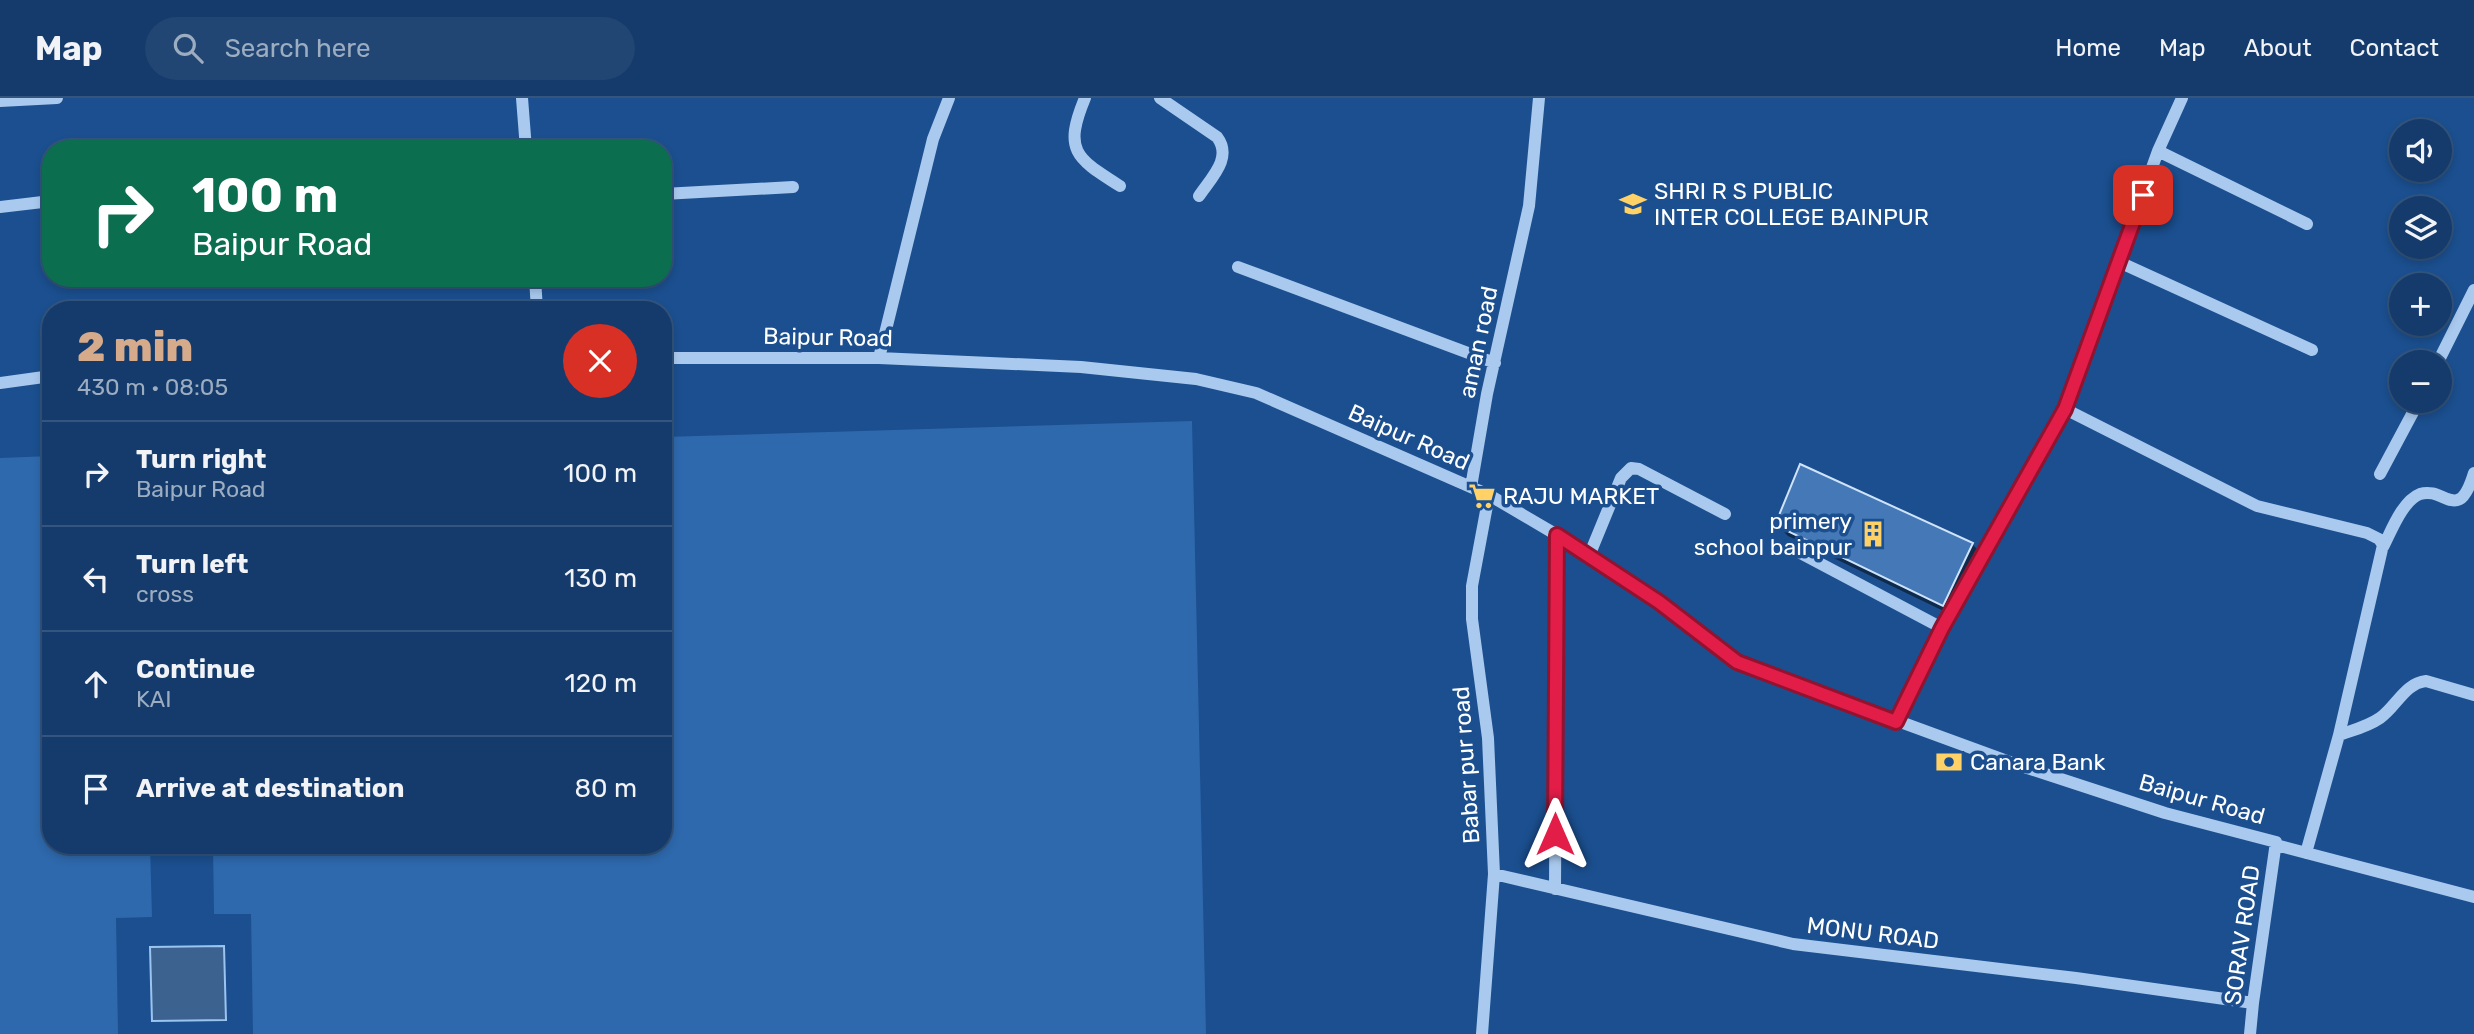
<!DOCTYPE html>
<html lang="en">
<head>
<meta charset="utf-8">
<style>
	:root { --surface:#143b6b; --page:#214673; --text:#f1f3f6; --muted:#9dadc1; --line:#33557e; --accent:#d6ab8b }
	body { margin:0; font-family:Rubik,sans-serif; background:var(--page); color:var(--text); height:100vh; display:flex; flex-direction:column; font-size:26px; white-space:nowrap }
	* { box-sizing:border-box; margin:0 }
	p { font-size:23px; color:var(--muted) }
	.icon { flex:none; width:38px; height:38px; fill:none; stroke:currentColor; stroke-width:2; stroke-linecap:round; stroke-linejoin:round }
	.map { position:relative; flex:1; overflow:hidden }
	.details { position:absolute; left:42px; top:203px; width:630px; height:553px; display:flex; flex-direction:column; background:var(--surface); border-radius:28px; box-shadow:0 4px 10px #0003,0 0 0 2px var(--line) }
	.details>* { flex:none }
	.hud { position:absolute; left:42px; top:42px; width:630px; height:147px; border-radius:28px; box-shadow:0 4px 10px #0003,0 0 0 2px var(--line); background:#0b6e4f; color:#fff; overflow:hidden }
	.buttons { position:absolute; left:2389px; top:21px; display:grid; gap:14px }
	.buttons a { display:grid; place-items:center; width:63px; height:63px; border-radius:50%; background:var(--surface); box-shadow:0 4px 10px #0003,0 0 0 2px var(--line); font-size:35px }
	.pin { position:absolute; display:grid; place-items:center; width:60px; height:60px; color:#fff; margin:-30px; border-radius:14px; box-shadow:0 4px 10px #0006 }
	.me { position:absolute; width:77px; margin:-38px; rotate:0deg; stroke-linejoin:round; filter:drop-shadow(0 0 5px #0008) }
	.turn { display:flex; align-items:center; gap:24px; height:147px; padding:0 35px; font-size:32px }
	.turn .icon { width:91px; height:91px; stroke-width:2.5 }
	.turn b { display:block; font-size:49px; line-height:60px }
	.round { display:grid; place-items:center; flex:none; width:74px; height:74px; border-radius:37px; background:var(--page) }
	.summary { display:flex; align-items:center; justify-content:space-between; height:119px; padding:0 35px }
	h1 { font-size:42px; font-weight:800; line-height:52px; color:var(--accent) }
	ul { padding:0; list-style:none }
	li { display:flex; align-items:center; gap:21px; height:105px; padding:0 35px; border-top:2px solid var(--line) }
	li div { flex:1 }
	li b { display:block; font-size:26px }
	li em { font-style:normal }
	header { display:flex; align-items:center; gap:42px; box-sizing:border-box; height:98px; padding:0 35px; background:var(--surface); border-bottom:2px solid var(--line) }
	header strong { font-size:33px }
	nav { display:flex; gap:38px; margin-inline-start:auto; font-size:24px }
	.search { width:490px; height:63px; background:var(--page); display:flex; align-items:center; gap:18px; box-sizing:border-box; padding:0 24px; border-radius:38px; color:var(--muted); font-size:26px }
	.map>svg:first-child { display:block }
</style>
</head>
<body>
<header>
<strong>Map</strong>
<div class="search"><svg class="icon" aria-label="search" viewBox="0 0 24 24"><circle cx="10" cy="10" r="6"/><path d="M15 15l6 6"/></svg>Search here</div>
<nav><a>Home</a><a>Map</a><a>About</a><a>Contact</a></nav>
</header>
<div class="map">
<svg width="2474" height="936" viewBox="0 0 2474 936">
	<rect width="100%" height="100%" fill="#1b4f8f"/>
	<path fill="#2e69ad" d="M1192 323 1206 936H253L251 816H214L213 747H663V339Z
		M51 358V747H150L152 819 116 820 118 936H0V360Z"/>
	<path fill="#3c6290" stroke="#9cc4f0" stroke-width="2" d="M224 848 226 922 152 923 150 849Z"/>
	<path fill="#0007" d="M1777 427 1972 446 1983 457 1954 518 1788 438Z"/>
	<path fill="#4478b7" stroke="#cfe3fa" stroke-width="2" d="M1800 366 1973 445 1943 508 1775 427Z"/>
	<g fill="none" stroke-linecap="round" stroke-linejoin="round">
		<path stroke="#a9c9ee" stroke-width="12" d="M522 0 526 51
			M1085 0C1063 53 1076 60 1120 88
			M1160 0 1217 39C1233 60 1211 80 1199 98
			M0 3 57 0
			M2158 53 2307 126
			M663 96 793 89
			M0 109 51 103
			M2119 164 2312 252
			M1238 169 1495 265
			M535 180 537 212
			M663 260H879L1081 269 1196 281 1256 295 1489 397 1557 437 1659 504 1737 564 2015 666 2165 715 2276 744V747L2474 799
			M879 260 933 41 949 0
			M2438 264 2474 192
			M0 285 51 278
			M2065 311 2257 408 2367 435 2379 441 2383 447 2339 637 2306 755
			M2380 376 2419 303
			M1471 389 1487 296 1529 108 1539 0
			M1789 449 1942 530
			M2383 449C2391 434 2402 403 2420 396 2445 388 2458 427 2474 375
			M1589 458 1621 380 1631 370 1639 371 1725 416
			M1896 624 1942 530 2065 311 2158 53 2182 0
			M2339 637C2353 632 2367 629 2380 620 2396 609 2405 585 2426 583L2474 597
			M1494 776 1793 846 2076 880 2253 905
			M1555 791 1557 437
			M1482 936 1494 776 1488 640 1472 521V488L1489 397
			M2250 936 2253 905 2276 744"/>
	</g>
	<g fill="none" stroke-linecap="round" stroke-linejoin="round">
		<g stroke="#92132f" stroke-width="18">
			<path id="route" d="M1555 736 1557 437 1659 504 1737 564 1896 624 1942 530 2065 311 2143 97"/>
		</g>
		<use href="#route" stroke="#e11d48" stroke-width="12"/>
	</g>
	<defs>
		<g id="university-bare" transform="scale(2.1)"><path d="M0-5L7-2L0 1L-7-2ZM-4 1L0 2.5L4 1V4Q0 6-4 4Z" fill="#ffd166" stroke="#1b4f8f" stroke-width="2.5" paint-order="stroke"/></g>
		<g id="supermarket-bare" transform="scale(2.1)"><path d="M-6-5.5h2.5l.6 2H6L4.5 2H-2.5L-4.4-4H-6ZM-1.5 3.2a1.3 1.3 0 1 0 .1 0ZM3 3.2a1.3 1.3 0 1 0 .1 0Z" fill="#ffd166" stroke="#1b4f8f" stroke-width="2.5" paint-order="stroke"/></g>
		<g id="building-bare" transform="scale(2.1)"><path d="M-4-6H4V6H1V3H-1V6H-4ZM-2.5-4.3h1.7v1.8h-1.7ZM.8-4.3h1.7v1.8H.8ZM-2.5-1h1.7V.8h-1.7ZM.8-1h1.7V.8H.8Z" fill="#ffd166" stroke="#1b4f8f" stroke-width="2.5" paint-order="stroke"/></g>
		<g id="bank-bare" transform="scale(2.1)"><path d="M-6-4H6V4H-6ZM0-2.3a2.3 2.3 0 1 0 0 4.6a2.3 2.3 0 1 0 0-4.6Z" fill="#ffd166" stroke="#1b4f8f" stroke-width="2.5" paint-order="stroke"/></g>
	</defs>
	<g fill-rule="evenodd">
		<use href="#university-bare" x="1633" y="106"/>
		<use href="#supermarket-bare" x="1482" y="398"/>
		<use href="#building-bare" x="1873" y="436"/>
		<use href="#bank-bare" x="1949" y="664"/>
	</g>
	<g text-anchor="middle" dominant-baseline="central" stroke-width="7" stroke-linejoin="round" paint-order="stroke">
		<g font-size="23" fill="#fff" stroke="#1b4f8f" text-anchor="start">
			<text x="1654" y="93">SHRI R S PUBLIC<tspan x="1654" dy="26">INTER COLLEGE BAINPUR</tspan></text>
			<text x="1503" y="398">RAJU MARKET</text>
			<text x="1852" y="423" text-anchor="end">primery<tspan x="1852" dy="26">school bainpur</tspan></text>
			<text x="1970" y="664">Canara Bank</text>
		</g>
		<g font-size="23" fill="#fff" stroke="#1b4f8f">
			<text transform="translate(828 239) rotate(1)">Baipur Road</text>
			<text transform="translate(1478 244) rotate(-78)">aman road</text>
			<text transform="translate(1409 339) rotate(24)">Baipur Road</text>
			<text transform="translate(1466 667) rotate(-94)">Babar pur road</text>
			<text transform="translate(2202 701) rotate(16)">Baipur Road</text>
			<text transform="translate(1873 835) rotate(7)">MONU ROAD</text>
			<text transform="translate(2242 837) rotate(-82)">SORAV ROAD</text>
		</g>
	</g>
</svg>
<div class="buttons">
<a><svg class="icon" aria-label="sound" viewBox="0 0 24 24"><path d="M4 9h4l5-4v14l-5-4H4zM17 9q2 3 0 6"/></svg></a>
<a><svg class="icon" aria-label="layers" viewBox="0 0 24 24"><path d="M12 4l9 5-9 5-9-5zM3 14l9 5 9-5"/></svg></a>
<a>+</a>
<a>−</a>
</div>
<div class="pin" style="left:2143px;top:97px;background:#d93025"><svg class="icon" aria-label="arrive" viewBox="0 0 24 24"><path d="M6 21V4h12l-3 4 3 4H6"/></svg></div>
<svg class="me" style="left:1555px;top:736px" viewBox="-20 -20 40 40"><path d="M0-17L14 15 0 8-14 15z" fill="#e11d48" stroke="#fff" stroke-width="4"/></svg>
<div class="hud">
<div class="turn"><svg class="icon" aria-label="right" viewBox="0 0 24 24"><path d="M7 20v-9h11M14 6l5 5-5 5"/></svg><div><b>100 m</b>Baipur Road</div></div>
</div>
<section class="details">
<div class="summary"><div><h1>2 min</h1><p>430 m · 08:05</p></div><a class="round" style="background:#d93025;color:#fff"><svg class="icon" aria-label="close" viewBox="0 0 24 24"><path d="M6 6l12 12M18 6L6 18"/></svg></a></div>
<ul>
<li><svg class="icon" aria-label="right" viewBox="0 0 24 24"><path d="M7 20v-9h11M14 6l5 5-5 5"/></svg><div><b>Turn right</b><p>Baipur Road</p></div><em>100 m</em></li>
<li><svg class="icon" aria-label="left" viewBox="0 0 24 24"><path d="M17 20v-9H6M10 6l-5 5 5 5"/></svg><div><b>Turn left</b><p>cross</p></div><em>130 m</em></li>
<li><svg class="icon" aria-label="ahead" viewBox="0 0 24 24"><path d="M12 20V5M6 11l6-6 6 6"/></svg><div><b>Continue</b><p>KAI</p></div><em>120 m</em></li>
<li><svg class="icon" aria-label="arrive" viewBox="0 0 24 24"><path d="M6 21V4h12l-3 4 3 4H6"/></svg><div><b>Arrive at destination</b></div><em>80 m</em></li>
</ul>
</section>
</div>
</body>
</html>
